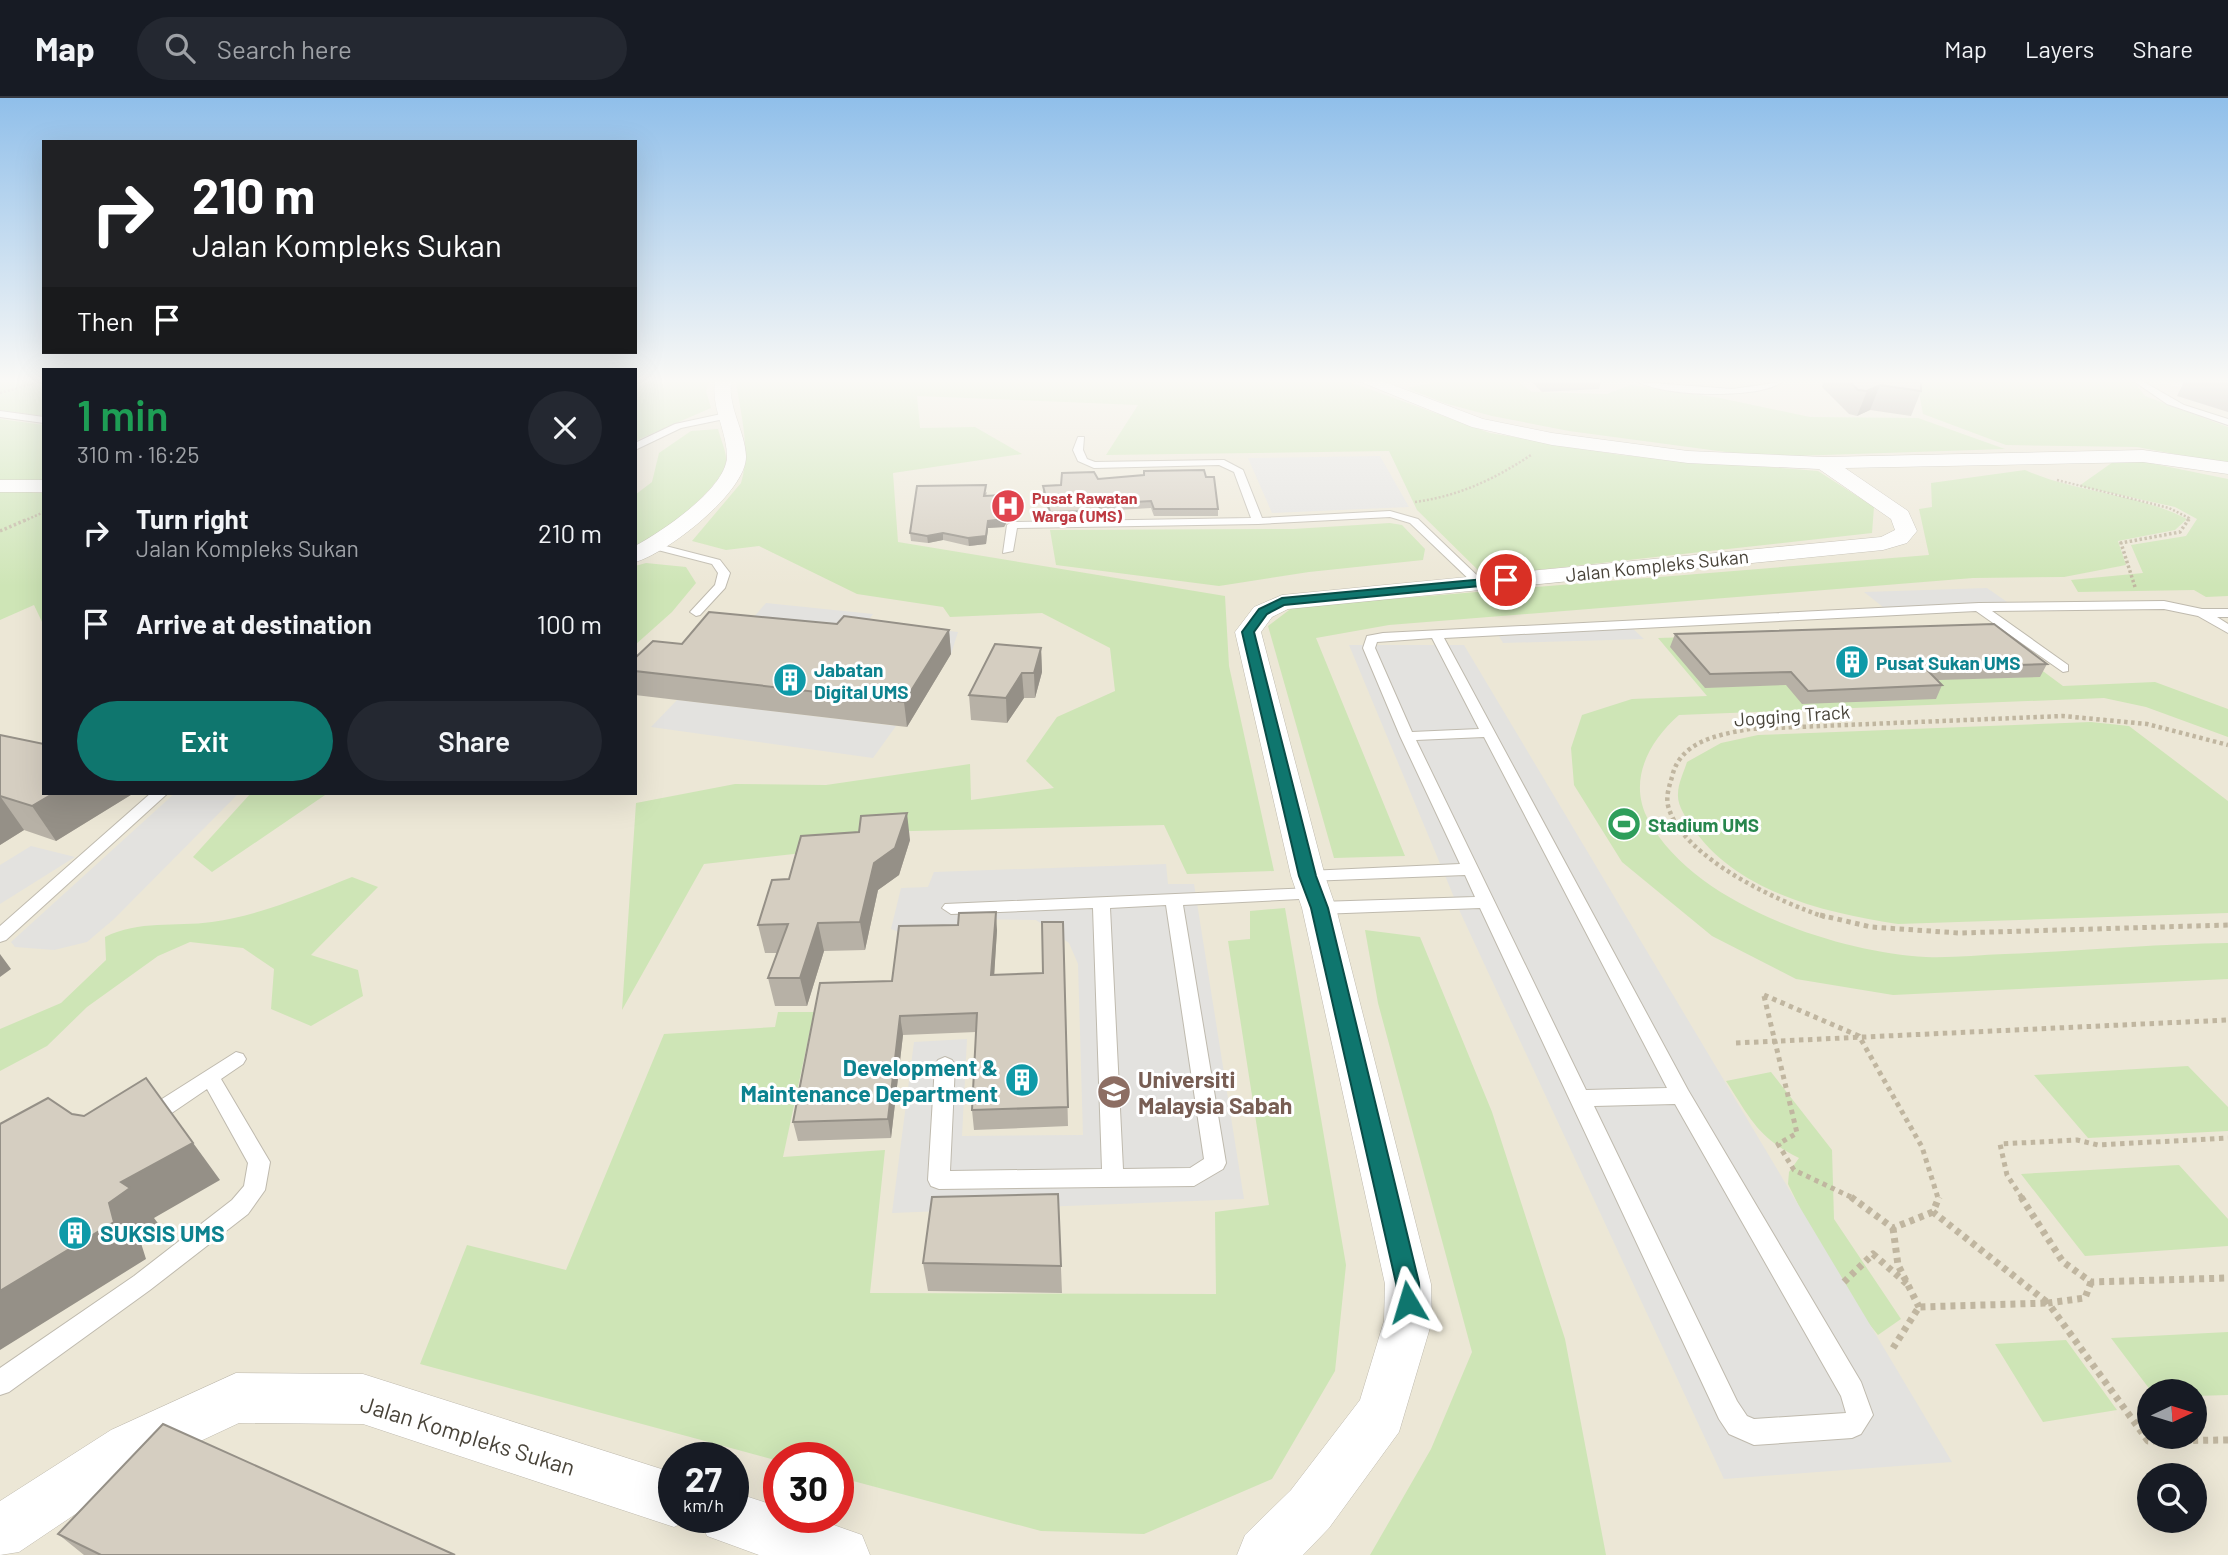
<!DOCTYPE html>
<html lang="en">
<head>
<meta charset="utf-8">
<style>
	:root { --surface:#171b24; --page:#242831; --text:#f1f3f6; --muted:#9ea1a6; --line:#363941; --accent:#0f766e }
	body { margin:0; font-family:Barlow,sans-serif; background:var(--page); color:var(--text); height:100vh; display:flex; flex-direction:column; font-size:26px; white-space:nowrap }
	* { box-sizing:border-box; margin:0 }
	p { font-size:23px; color:var(--muted) }
	.icon { flex:none; width:38px; height:38px; fill:none; stroke:currentColor; stroke-width:2; stroke-linecap:round; stroke-linejoin:round }
	.map { position:relative; flex:1; overflow:hidden }
	.drawer { position:absolute; left:42px; top:270px; width:595px; height:427px; display:flex; flex-direction:column; background:var(--surface); border-radius:0px; box-shadow:0 7px 28px #0002 }
	.drawer>* { flex:none }
	.top-card { position:absolute; left:42px; top:42px; width:595px; height:214px; border-radius:0px; box-shadow:0 7px 28px #0002; background:#202124; color:#fff; overflow:hidden }
	.needle { width:46px; rotate:86deg }
	.controls { position:absolute; left:2137px; top:1281px; display:grid; gap:14px }
	.controls a { display:grid; place-items:center; width:70px; height:70px; border-radius:50%; background:var(--surface); box-shadow:0 7px 28px #0002; font-size:35px }
	.speed { position:absolute; left:658px; top:1344px; display:flex; gap:14px; font-size:35px; font-weight:700; text-align:center }
	.speed>* { display:grid; place-content:center; width:91px; height:91px; border-radius:50%; background:var(--surface); box-shadow:0 7px 28px #0002; line-height:1 }
	.speed small { font-size:18px; font-weight:400 }
	.speed .limit { border:10px solid #d22; background:#fff; color:#111 }
	.pin { position:absolute; display:grid; place-items:center; width:60px; height:60px; color:#fff; margin:-30px; border:4px solid #fff; border-radius:50%; box-shadow:0 2px 7px #0007 }
	.me { position:absolute; width:77px; margin:-38px; rotate:353deg; stroke-linejoin:round; filter:drop-shadow(0 0 5px #0008) }
	.turn { display:flex; align-items:center; gap:24px; height:147px; padding:0 35px; font-size:32px }
	.turn .icon { width:91px; height:91px; stroke-width:2.5 }
	.turn b { display:block; font-size:49px; line-height:60px }
	.then { display:flex; align-items:center; height:66px; padding:0 35px; background:#0003; gap:14px; font-size:26px }
	.round { display:grid; place-items:center; flex:none; width:74px; height:74px; border-radius:37px; background:var(--page) }
	.head { display:flex; align-items:center; justify-content:space-between; height:119px; padding:0 35px }
	h1 { font-size:42px; font-weight:600; line-height:52px; color:#1e9e55 }
	.button { display:flex; gap:14px; margin-top:auto; padding:14px 35px }
	.button a { flex:1; height:80px; border-radius:42px; background:var(--accent); color:#fff; font-size:28px; font-weight:600; line-height:80px; text-align:center }
	.button a+a { background:var(--page); color:var(--text) }
	ul { padding:0; list-style:none }
	li { display:flex; align-items:center; gap:21px; height:91px; padding:0 35px }
	li div { flex:1 }
	li b { display:block; font-size:26px }
	li em { font-style:normal }
	header { display:flex; align-items:center; gap:42px; box-sizing:border-box; height:98px; padding:0 35px; background:var(--surface); border-bottom:2px solid var(--line) }
	header strong { font-size:33px }
	nav { display:flex; gap:38px; margin-inline-start:auto; font-size:24px }
	.search { width:490px; height:63px; background:var(--page); display:flex; align-items:center; gap:18px; box-sizing:border-box; padding:0 24px; border-radius:38px; color:var(--muted); font-size:26px }
	.map>svg:first-child { display:block }
</style>
</head>
<body>
<header>
<strong>Map</strong>
<div class="search"><svg class="icon" aria-label="search" viewBox="0 0 24 24"><circle cx="10" cy="10" r="6"/><path d="M15 15l6 6"/></svg>Search here</div>
<nav><a>Map</a><a>Layers</a><a>Share</a></nav>
</header>
<div class="map">
<svg width="2228" height="1457" viewBox="0 0 2228 1457">
	<rect width="100%" height="100%" fill="#f4f2eb"/>
	<path fill="#ece7d6" fill-rule="evenodd" d="M0 284H44V695H635V284H2153L2228 298V1457H0ZM2149 1293H2194V1339H2149ZM674 1360H733V1419H674ZM779 1360H838V1419H779ZM2149 1377H2194V1423H2149Z"/>
	<path fill="#cee5b6" d="M0 284H44V318L0 312Z
		M635 284H709L706 293 711 310 635 343Z
		M736 284H1350L1490 335 1620 357 1818 373 1874 409 1872 435 1484 478 1417 412 1389 353 1106 357 1138 307 917 298 920 330 975 329 1022 356 893 375 898 444 1225 498 1229 568 1274 773 1187 776 1164 727 871 734 812 754 704 766 622 912 636 705 735 686 826 687 970 666 971 702 1054 690 1026 663 1057 619 1115 593 1110 550 1042 515 950 519 943 509 857 496 759 448 726 452 692 443 741 385C751 352 741 318 736 284Z
		M1436 284H1519L1532 294 1607 296 1631 287 1720 300 1810 319 1918 320 2005 351 1763 359 1569 333 1492 318 1444 305 1407 290Z
		M1917 284H2134L2145 298 2228 329V366L2137 349 2006 347 1923 316Z
		M0 321 44 327V382L0 383Z
		M718 331C720 340 727 354 726 364 722 390 658 439 635 450V397L652 384 659 355 691 333Z
		M2120 359 2228 381V498L2206 499 2194 492 2078 494 2071 482 2143 475 2131 447 2186 438 2197 421 2175 409 2079 388Z
		M2025 372C2077 395 2137 395 2187 421L2175 432 2118 443 2126 467 2064 479 1973 480 1389 527 1316 540 1405 758 1334 760 1268 528 1293 509 1929 457 1919 411 1932 409 1931 385Z
		M15 393 44 395V528L34 507 0 522V394Z
		M1390 425 1402 427 1425 451 1423 462 1309 474 1219 488 1056 467 1050 432 1293 431Z
		M646 465 686 469 696 485 672 514 635 547V468Z
		M1985 530 2063 588 2155 584 2228 611V639L2146 609 2104 600 1679 617C1648 644 1627 684 1649 723 1694 806 1836 854 1926 859 1952 860 1979 857 2005 856 2079 853 2154 846 2228 845V881L1893 897 1796 881 1712 838 1622 764 1574 687 1571 650 1582 617 1632 601 1707 598 1658 540Z
		M2091 624 2129 628 2228 703V815L1898 826C1826 815 1736 794 1693 730 1686 720 1677 707 1678 696 1678 685 1684 674 1687 664L1721 645 1758 637Z
		M251 695H328L212 774 193 759Z
		M352 779 378 789 311 857 358 872 363 898 311 928 271 911 274 871 243 850 190 844 158 858 87 909 47 948 0 973V931L61 905 106 862 105 839C139 822 175 829 212 824 261 817 307 797 352 779Z
		M1285 810 1346 1167 1335 1273 1272 1381 1144 1436 1041 1433 838 1379V1360H779V1363L420 1266 467 1147 566 1172 664 936 775 929 778 914H814L783 1059 885 1052 870 1195 1216 1196 1215 1114 1269 1107 1228 843 1250 841V813Z
		M1365 832 1420 839 1492 1014 1565 1241 1606 1457H1370L1431 1351 1472 1254 1378 905Z
		M2188 968 2228 1009V1033L2088 1040 2034 977Z
		M1771 974 1832 1052 1834 1121 1901 1221 1878 1237 1838 1187 1788 1086 1789 1074 1799 1060C1758 1040 1750 1020 1726 983Z
		M2179 1067 2228 1121V1148L2085 1158 2021 1076Z
		M2228 1234V1297L2195 1298 2194 1293H2151L2111 1240Z
		M2066 1242 2117 1312 2043 1324 1995 1246Z"/>
	<path fill="#e3e2df" d="M1380 358 1409 409 1272 415 1248 360Z
		M1987 490 2010 506 1883 509 1864 494Z
		M766 505 873 516 868 523 958 534 951 556 738 537Z
		M1630 528 1644 541 1503 545 1495 531Z
		M1349 547H1464L1952 1364 1724 1381 1461 816Z
		M677 602 896 628 873 660 651 629Z
		M175 695 238 696 114 821 87 844 54 852 15 849 11 844Z
		M31 748 75 759 0 806V767Z
		M1166 766 1168 786H1194L1244 1101 892 1115 914 944 967 941 962 1038 1083 1037 1078 866 1069 845 1036 822 962 821 954 838 915 840 891 831 901 790 928 789 934 774Z"/>
	<g fill="none" stroke-linecap="round" stroke-linejoin="round">
		<g stroke="#bfbaae" stroke-width="2">
			<path id="lane" d="M1638 284 1732 291 1782 284C1758 302 1663 298 1638 284Z
				M2135 284H2144L2184 307 2228 321V327L2167 306Z
				M0 313 44 319V325L0 319Z
				M726 315 730 318 729 320 681 330 635 352V345L675 326Z
				M1078 339H1084L1083 352 1087 361 1095 364 1224 362 1243 372 1262 420 1390 413 1418 421 1485 485 1479 489 1475 487 1410 425 1390 419 1258 426 1017 430 1013 453 1003 455 1007 427 1012 424 1251 420 1234 374 1219 367 1094 370 1078 363 1073 352Z
				M654 445 720 462 730 475 725 490 700 517 696 518 690 514 715 487 718 475 712 466 650 450 648 448Z
				M2164 503 2202 511H2228V519H2217L2228 526V535L2198 518 2164 511 1992 513 2068 567V573L2063 574 1976 513 1444 540 1688 992 1861 1284 1873 1317 1861 1336 1852 1340 1754 1347 1729 1336 1719 1321 1480 810 1319 816 1310 810 1319 804 1475 799 1465 777 1308 783 1300 778 1308 773 1460 766 1400 638 1363 550 1367 538 1383 535 1979 505ZM1432 540 1479 631 1412 634 1375 550 1377 544ZM1484 639 1667 990 1586 992 1416 642ZM1675 1006 1841 1298 1846 1315 1754 1321 1747 1318 1737 1303 1594 1008Z
				M151 695H168L6 842 0 844V828Z
				M1313 790 1319 792 1321 796 1319 800 1183 807 1226 1065 1223 1071 1194 1088 939 1091 931 1088 928 1082 935 967 938 962 945 959 952 962 955 967 950 1073 1102 1071 1093 810 951 816 942 810 945 806ZM1166 807 1204 1061 1190 1070 1123 1071 1110 810Z
				M236 954 243 956 246 961 243 966 221 981 270 1064 265 1092 248 1116 150 1192 9 1294 0 1297V1270L134 1178 232 1102 244 1088 248 1065 207 991 157 1025 150 1027 143 1025 140 1019 143 1013Z"/>
		</g>
		<g stroke="#bfbaae" stroke-width="1">
			<path id="street" d="M715 284H731C728 310 745 333 746 358 747 394 666 456 635 464V448C661 434 726 391 727 359 727 333 711 310 715 284Z
				M1361 284H1385L1483 321 1552 335 1688 353 1824 359 2143 352 2228 364V376L2143 364 1845 370 1908 413 1917 433 1907 445 1883 452 1288 511 1272 519 1261 534 1325 778 1336 810 1431 1186 1432 1223 1399 1334 1329 1430 1303 1457H1237L1245 1437 1291 1392 1360 1302 1384 1223 1385 1186 1302 810 1291 778 1235 534 1254 509 1282 497 1881 439 1895 432 1891 421 1819 371 1688 365 1552 347 1472 329Z
				M0 382H44V394H0Z
				M236 1275 363 1276 674 1375V1419H694L674 1429 363 1326 239 1325 147 1368 19 1454 0 1457V1403L111 1332Z
				M733 1394 779 1409V1419H811L862 1437 870 1457H759L707 1438 699 1419H733Z"/>
		</g>
		<path stroke="#c0b6a0" stroke-width="2.5" stroke-dasharray="2 2" stroke-linecap="butt" d="M0 295 39 284
			M2057 382 2169 410 2189 420 2187 423
			M1415 404C1459 398 1495 381 1531 357
			M24 423 44 414"/>
		<path stroke="#c0b6a0" stroke-width="3.5" stroke-dasharray="2.5 2.5" stroke-linecap="butt" d="M0 433 28 421
			M2135 489 2121 445 2180 434 2189 421"/>
		<path stroke="#c0b6a0" stroke-width="4.5" stroke-dasharray="3.5 3.5" stroke-linecap="butt" d="M1825 819C1779 804 1685 761 1669 711 1665 700 1669 689 1672 679 1680 643 1718 637 1749 631L2063 618 2147 626 2228 647"/>
		<path stroke="#c0b6a0" stroke-width="5" stroke-dasharray="4.5 4.5" stroke-linecap="butt" d="M1820 817 1871 829 1959 835 2228 827
			M1764 897 1859 938 1922 1049 1938 1100
			M1764 898 1797 1035 1778 1046 1794 1072 1853 1100
			M1736 945 2228 922
			M2022 1100 2007 1077 2000 1046 2077 1042 2098 1047 2228 1040"/>
		<path stroke="#c0b6a0" stroke-width="7" stroke-dasharray="5 5" stroke-linecap="butt" d="M1851 1099 1893 1130 1933 1114
			M2021 1099 2063 1164 2091 1184 2228 1180
			M1893 1130 1898 1167 1919 1209
			M1844 1184 1873 1156 1907 1186
			M2091 1184 2085 1200 2048 1205 2148 1343 2228 1342
			M1893 1250 1919 1209 2048 1205 1933 1114 1939 1099"/>
		<use href="#lane" fill="#fff" fill-rule="evenodd"/>
		<use href="#street" fill="#fff" fill-rule="evenodd"/>
	</g>
	<path fill="#b7b1a6" d="M1532 284H1601L1599 291 1542 294Z
		M1823 284H1921V293L1911 318 1870 312 1857 318 1849 316 1822 289Z
		M2184 284H2228V314L2177 298Z
		M1206 379 1218 411V418H1154L1151 410 1100 413 1099 420 1050 421 1043 395V388L1061 387 1098 381Z
		M987 394 986 398 1007 424 1004 429 988 430 986 446 969 448 943 442 928 445 911 443 910 435Z
		M837 526 949 532 951 556 907 629 635 597V560Z
		M1675 536 2047 566 2040 579 1938 582 1942 587 1936 601 1802 606 1786 587 1705 590 1670 549Z
		M1041 550 1042 574 1035 600H1024L1007 625 971 622 969 597Z
		M0 637 44 695H134L56 743 24 732 0 747Z
		M859 734 910 742 899 777 878 792 865 852 824 853 807 908H775L768 880 777 855H765L758 827 789 781Z
		M1063 824 1068 1028 974 1032 972 1012 976 934 903 937 891 1040 798 1043 793 1024 892 883 958 827 997 832 994 877 1043 875Z
		M1058 1096 1062 1195 928 1193 923 1165Z
		M58 1436 455 1457H84Z"/>
	<path fill="#959087" d="M1880 287 1870 312 1857 318 1867 293Z
		M1006 417 1007 424 1004 429 988 430 986 446 969 448 968 440 988 423Z
		M943 435V442L928 445 927 438Z
		M949 532 951 556 907 629 904 604Z
		M1041 550 1042 574 1035 600 1034 575Z
		M1022 575 1024 600 1007 625 1006 600Z
		M54 695H134L56 743 32 708Z
		M0 698 24 732 0 747Z
		M907 715 910 742 899 777 878 792 865 852 860 824 874 765Z
		M996 814 997 832 993 896 991 877Z
		M818 825 824 853 807 908 800 880Z
		M0 856 11 871 0 879Z
		M900 918 903 937 891 1040 888 1021Z
		M146 980 220 1082 154 1120 160 1128 140 1142 146 1161 0 1252V1193L109 1105 121 1084Z"/>
	<path fill="#d5cec1" stroke="#959087" stroke-width="2" d="M1850 284H1921V293L1880 287 1867 293 1858 292Z
		M1204 372 1206 379H1214L1218 411H1154L1151 403 1100 406 1099 413 1050 414 1043 388 1061 387 1062 375 1094 374 1098 381 1144 377V373Z
		M986 387 984 398 1003 397 1006 417 1004 421 988 423 986 438 968 440 943 435 927 438 910 435 917 388Z
		M709 514 837 526 844 518 949 532 904 604 635 573V560L653 543 682 546Z
		M1994 526 2047 566 1925 570 1942 587 1808 593 1791 574 1710 576 1675 536Z
		M995 546 1041 550 1034 575H1022L1006 600 969 597Z
		M0 637 44 646V695H54L32 708 0 698Z
		M907 715 895 750 874 765 860 824 818 825 800 880H768L788 826 758 827 772 782 789 781 801 738 859 734 861 718Z
		M996 814 991 877 1043 875 1042 824H1063L1068 1009 972 1012 977 915 900 918 888 1021 793 1024 820 885 892 883 899 828 958 827 959 815Z
		M146 980 193 1045 121 1084 130 1090 109 1105 114 1124 0 1193V1026L48 1000 72 1016 84 1018Z
		M1058 1096 1061 1168 923 1165 932 1099Z
		M163 1326 455 1457H101L58 1436Z"/>
	<linearGradient id="sky" x2="0" y2="1"><stop stop-color="#90bfea"/><stop offset="0.58" stop-color="#faf9f6"/><stop offset="1" stop-color="#faf9f6" stop-opacity="0"/></linearGradient>
	<rect width="2228" height="488" fill="url(#sky)"/>
	<path fill="#0f766e" stroke="#0a4d48" stroke-width="2" d="M1506 479 1510 480V485L1284 507 1267 516 1254 534 1316 778 1328 810 1419 1185 1420 1204 1416 1212 1408 1215 1399 1212 1396 1185 1311 810 1299 778 1242 534 1259 511 1282 500Z"/>
	<defs>
		<g id="hospital-disc" transform="scale(1.75)"><circle r="9.5" fill="#e0444e" stroke="#fff"/><path d="M-5-5h3v3.5h4V-5h3V5h-3V1.5h-4V5h-3Z" fill="#fff"/></g>
		<g id="building-disc" transform="scale(1.75)"><circle r="9.5" fill="#0f9aa8" stroke="#fff"/><path d="M-4-6H4V6H1V3H-1V6H-4ZM-2.5-4.3h1.7v1.8h-1.7ZM.8-4.3h1.7v1.8H.8ZM-2.5-1h1.7V.8h-1.7ZM.8-1h1.7V.8H.8Z" fill="#fff"/></g>
		<g id="stadium-disc" transform="scale(1.75)"><circle r="9.5" fill="#2e9e5b" stroke="#fff"/><path d="M0-5a6.5 5 0 1 0 0 10a6.5 5 0 1 0 0-10ZM-3.5-1.8h7v3.6h-7Z" fill="#fff"/></g>
		<g id="university-disc" transform="scale(1.75)"><circle r="9.5" fill="#8d6e63" stroke="#fff"/><path d="M0-5L7-2L0 1L-7-2ZM-4 1L0 2.5L4 1V4Q0 6-4 4Z" fill="#fff"/></g>
	</defs>
	<g fill-rule="evenodd">
		<use href="#hospital-disc" x="1008" y="408"/>
		<use href="#building-disc" x="1852" y="564"/>
		<use href="#building-disc" x="790" y="582"/>
		<use href="#stadium-disc" x="1624" y="726"/>
		<use href="#building-disc" x="1022" y="982"/>
		<use href="#university-disc" x="1114" y="994"/>
		<use href="#building-disc" x="75" y="1135"/>
	</g>
	<g text-anchor="middle" dominant-baseline="central" stroke-width="6" stroke-linejoin="round" paint-order="stroke">
		<g font-size="16" font-weight="bold" fill="#be3a42" stroke="#fff" text-anchor="start">
			<text x="1032" y="399">Pusat Rawatan<tspan x="1032" dy="18">Warga (UMS)</tspan></text>
		</g>
		<g font-size="19" fill="#484339" stroke="#fff">
			<text transform="translate(1657 467) rotate(-6)">Jalan Kompleks Sukan</text>
			<text transform="translate(1792 617) rotate(-4)">Jogging Track</text>
		</g>
		<g font-size="19" font-weight="bold" fill="#0d838f" stroke="#fff" text-anchor="start">
			<text x="1876" y="564">Pusat Sukan UMS</text>
			<text x="814" y="571">Jabatan<tspan x="814" dy="22">Digital UMS</tspan></text>
		</g>
		<g font-size="19" font-weight="bold" fill="#27864d" stroke="#fff" text-anchor="start">
			<text x="1648" y="726">Stadium UMS</text>
		</g>
		<g font-size="23" font-weight="bold" fill="#0d838f" stroke="#fff" text-anchor="end">
			<text x="998" y="969">Development &amp;<tspan x="998" dy="26">Maintenance Department</tspan></text>
			<text x="100" y="1135" text-anchor="start">SUKSIS UMS</text>
		</g>
		<g font-size="23" font-weight="bold" fill="#785e54" stroke="#fff" text-anchor="start">
			<text x="1138" y="981">Universiti<tspan x="1138" dy="26">Malaysia Sabah</tspan></text>
		</g>
		<g font-size="23" fill="#484339" stroke="#fff">
			<text transform="translate(468 1337) rotate(17)">Jalan Kompleks Sukan</text>
		</g>
	</g>
</svg>
<div class="controls">
<a><svg class="needle" viewBox="-14 -14 28 28"><path d="M0-13l5 13h-10z" fill="#e53935"/><path d="M0 13l5-13h-10z" fill="#9ea1a6"/></svg></a>
<a><svg class="icon" aria-label="search" viewBox="0 0 24 24"><circle cx="10" cy="10" r="6"/><path d="M15 15l6 6"/></svg></a>
</div>
<div class="speed"><div>27<small>km/h</small></div><div class="limit">30</div></div>
<div class="pin" style="left:1506px;top:482px;background:#d93025"><svg class="icon" aria-label="arrive" viewBox="0 0 24 24"><path d="M6 21V4h12l-3 4 3 4H6"/></svg></div>
<svg class="me" style="left:1408px;top:1204px" viewBox="-20 -20 40 40"><path d="M0-17L14 15 0 8-14 15z" fill="#0f766e" stroke="#fff" stroke-width="4"/></svg>
<div class="top-card">
<div class="turn"><svg class="icon" aria-label="right" viewBox="0 0 24 24"><path d="M7 20v-9h11M14 6l5 5-5 5"/></svg><div><b>210 m</b>Jalan Kompleks Sukan</div></div>
<div class="then">Then<svg class="icon" aria-label="arrive" viewBox="0 0 24 24"><path d="M6 21V4h12l-3 4 3 4H6"/></svg></div>
</div>
<section class="drawer">
<div class="head"><div><h1>1 min</h1><p>310 m · 16:25</p></div><a class="round"><svg class="icon" aria-label="close" viewBox="0 0 24 24"><path d="M6 6l12 12M18 6L6 18"/></svg></a></div>
<ul>
<li><svg class="icon" aria-label="right" viewBox="0 0 24 24"><path d="M7 20v-9h11M14 6l5 5-5 5"/></svg><div><b>Turn right</b><p>Jalan Kompleks Sukan</p></div><em>210 m</em></li>
<li><svg class="icon" aria-label="arrive" viewBox="0 0 24 24"><path d="M6 21V4h12l-3 4 3 4H6"/></svg><div><b>Arrive at destination</b></div><em>100 m</em></li>
</ul>
<div class="button"><a>Exit</a><a>Share</a></div>
</section>
</div>
</body>
</html>
